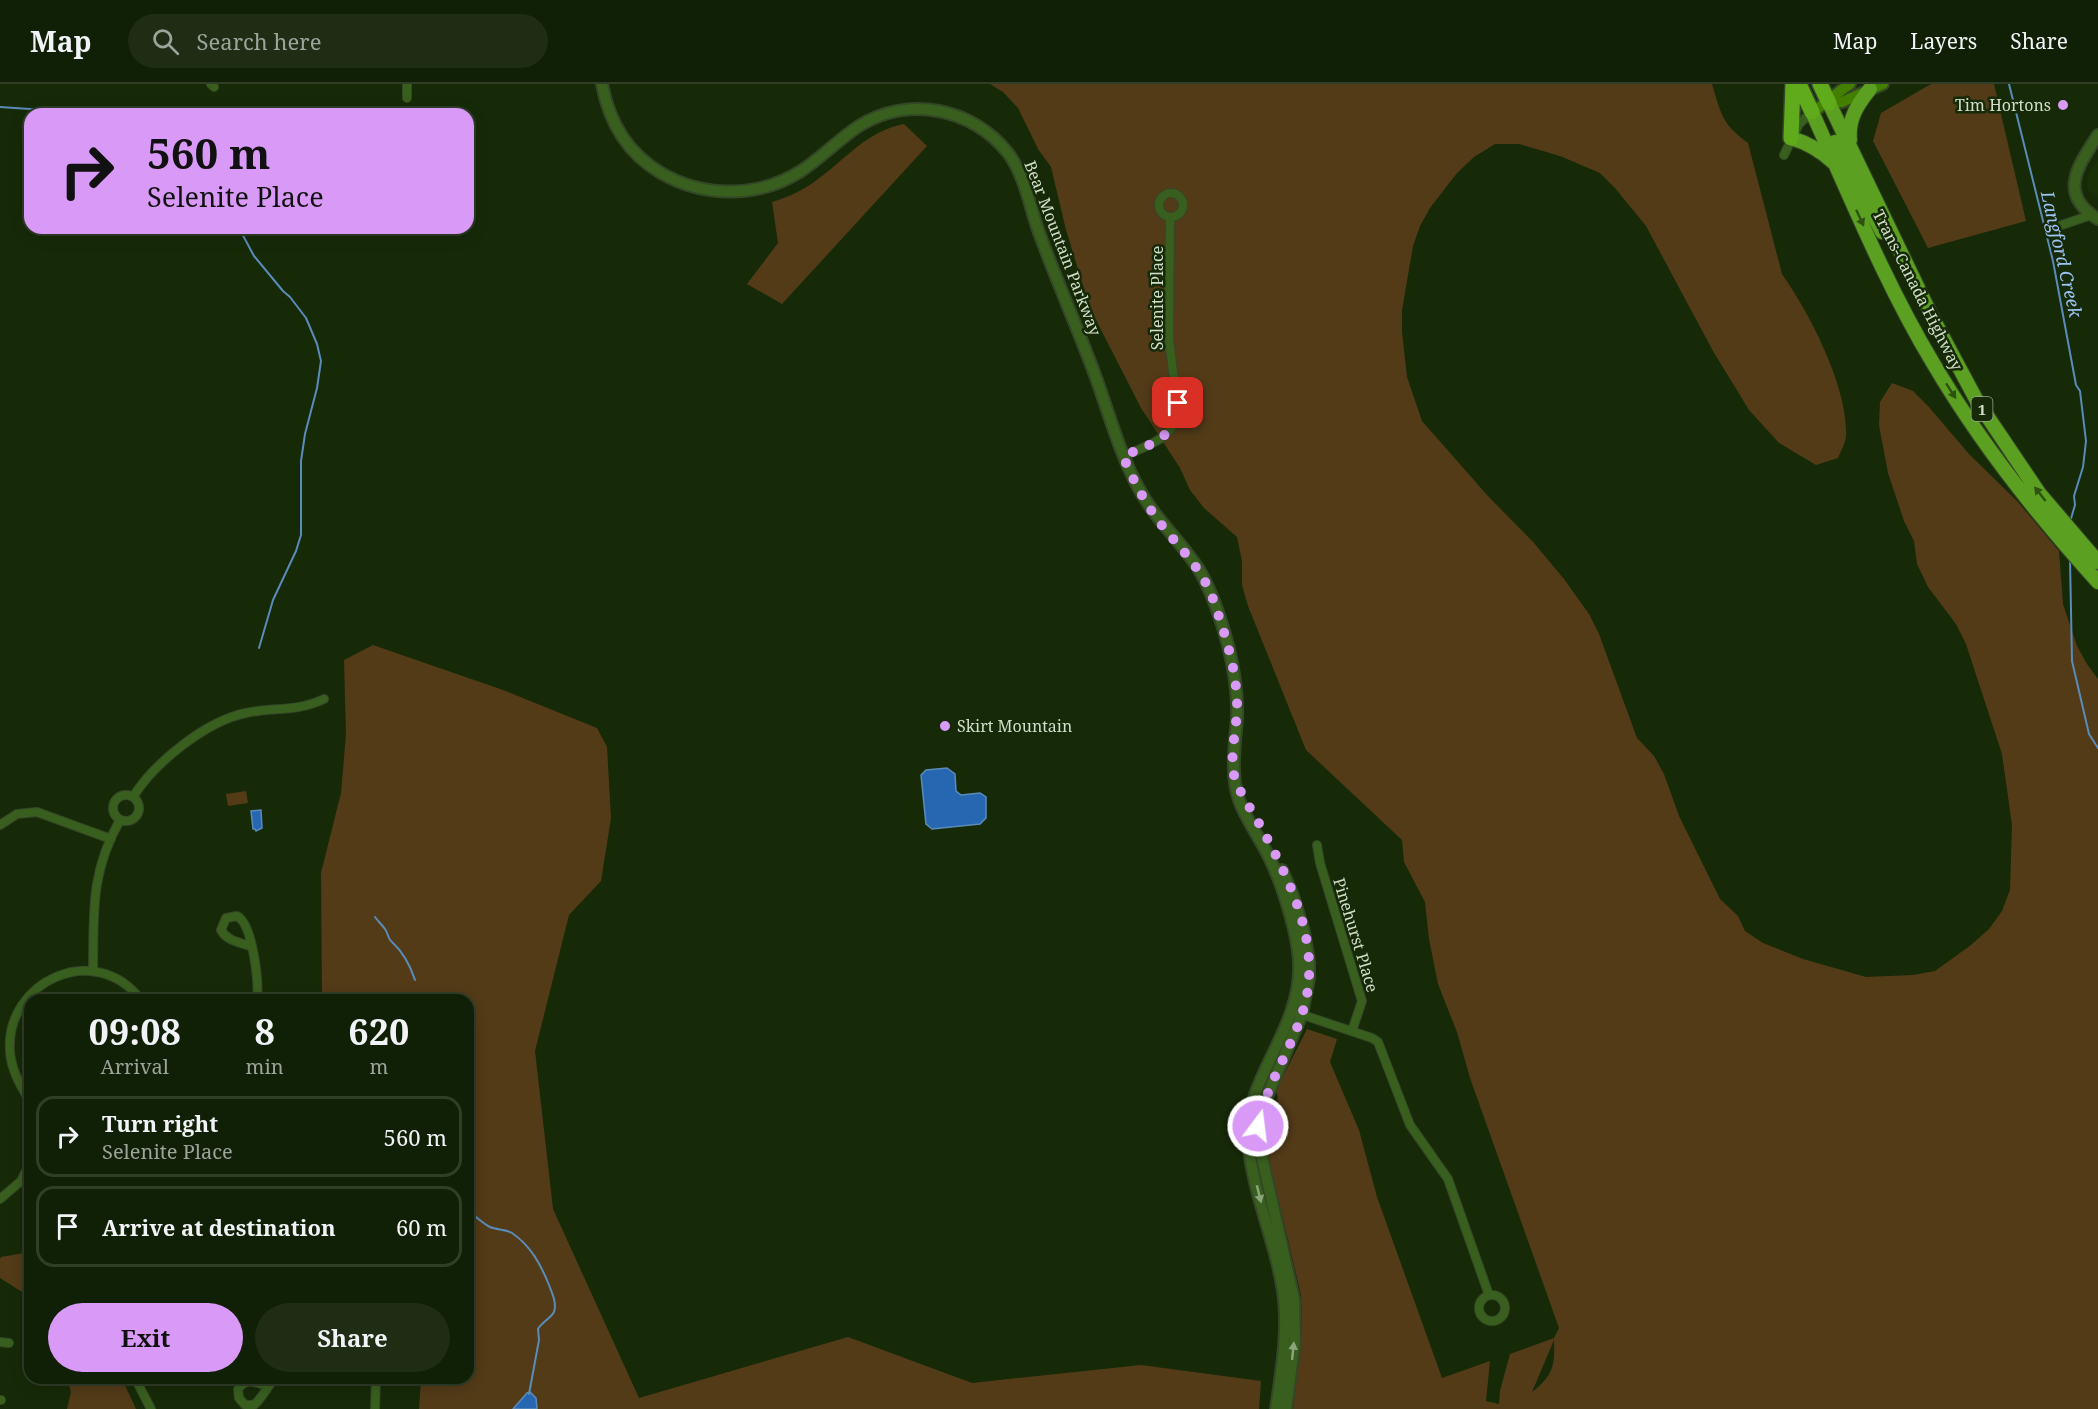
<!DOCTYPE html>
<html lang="en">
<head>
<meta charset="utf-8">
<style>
	:root { --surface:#102006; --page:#1e2d14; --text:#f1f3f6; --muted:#9ca39b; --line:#303e28; --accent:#d99af7 }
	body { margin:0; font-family:"Noto Serif",serif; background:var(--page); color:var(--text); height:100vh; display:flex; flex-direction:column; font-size:22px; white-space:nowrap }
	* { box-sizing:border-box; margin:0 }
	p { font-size:20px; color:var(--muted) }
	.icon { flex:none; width:33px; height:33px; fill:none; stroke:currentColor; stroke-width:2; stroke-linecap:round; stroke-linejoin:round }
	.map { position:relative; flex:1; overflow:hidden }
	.details { position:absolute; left:24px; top:910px; width:450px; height:390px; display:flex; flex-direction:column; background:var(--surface); border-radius:18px; box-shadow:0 3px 15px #0003,0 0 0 2px var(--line) }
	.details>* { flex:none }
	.guide { position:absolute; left:24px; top:24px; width:450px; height:126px; border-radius:18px; box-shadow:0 3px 15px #0003,0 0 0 2px var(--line); background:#d99af7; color:#111; overflow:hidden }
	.pin { position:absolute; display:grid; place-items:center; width:51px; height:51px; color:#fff; margin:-26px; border-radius:12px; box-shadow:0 3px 9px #0006 }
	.me { position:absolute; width:66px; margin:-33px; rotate:15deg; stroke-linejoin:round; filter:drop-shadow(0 0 4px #0008) }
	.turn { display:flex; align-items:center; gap:21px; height:126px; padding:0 24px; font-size:27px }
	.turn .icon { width:78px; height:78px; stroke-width:2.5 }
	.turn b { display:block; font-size:42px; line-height:51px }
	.eta { display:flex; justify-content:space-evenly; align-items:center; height:102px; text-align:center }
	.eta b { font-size:36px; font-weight:700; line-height:42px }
	.action { display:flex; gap:12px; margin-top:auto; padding:12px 24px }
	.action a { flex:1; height:69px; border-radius:36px; background:var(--accent); color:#111; font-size:24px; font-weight:700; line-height:69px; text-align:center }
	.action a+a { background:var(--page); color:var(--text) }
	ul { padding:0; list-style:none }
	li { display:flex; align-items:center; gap:18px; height:81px; margin:0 12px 9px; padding:0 12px; border:3px solid var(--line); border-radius:18px }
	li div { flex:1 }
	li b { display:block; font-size:22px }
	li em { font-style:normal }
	header { display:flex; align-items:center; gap:36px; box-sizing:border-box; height:84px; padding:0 30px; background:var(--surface); border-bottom:2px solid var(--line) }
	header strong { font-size:28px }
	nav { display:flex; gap:33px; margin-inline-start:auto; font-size:21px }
	.search { width:420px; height:54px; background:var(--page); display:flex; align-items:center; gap:15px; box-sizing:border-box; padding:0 21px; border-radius:33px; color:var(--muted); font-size:22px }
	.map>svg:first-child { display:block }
</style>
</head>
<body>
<header>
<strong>Map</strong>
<div class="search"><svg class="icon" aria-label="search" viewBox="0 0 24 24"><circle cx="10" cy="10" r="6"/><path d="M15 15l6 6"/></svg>Search here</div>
<nav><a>Map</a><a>Layers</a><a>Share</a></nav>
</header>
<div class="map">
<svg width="2098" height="1325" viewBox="0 0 2098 1325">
	<rect width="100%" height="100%" fill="#162a08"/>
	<path fill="#193006" d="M2098 76V112L2088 106V91Z"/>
	<path fill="#533b18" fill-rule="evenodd" d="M990 0H1712C1721 30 1722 40 1748 59L1782 190C1810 230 1848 303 1846 352 1845 360 1841 367 1838 374L1816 381 1779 359 1749 326 1713 267 1646 142 1615 104 1600 89 1560 72 1519 60H1495L1474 73 1457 89 1430 124 1420 142 1413 162 1402 226V248L1407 293 1422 337 1487 411 1534 459 1564 495 1589 530 1599 550 1637 654 1654 672 1664 690 1679 732 1720 815 1738 832 1745 847 1763 859 1803 875 1866 893 1913 891 1935 887 1971 861 1989 845 2002 827 2010 806 2012 741 2002 670 1966 560 1956 540 1928 503 1917 480 1914 457 1904 437 1888 389 1879 341 1880 318 1892 299 1913 307 1928 322 1969 370 2018 418 2059 467 2063 520 2077 562 2087 580 2098 595V1325H1293L1302 1248 1301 1211 1267 1067 1265 1042C1274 1032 1281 1020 1276 1006L1307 945 1337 955 1330 978 1359 1046 1377 1113 1442 1294 1490 1277 1486 1317 1499 1320 1500 1307 1510 1270 1554 1254 1559 1244 1470 994 1457 948 1438 900 1429 855 1425 818 1404 778 1402 756 1306 666 1248 522 1242 501V477L1237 453 1204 424 1190 406 1180 384 1141 324 1095 234 1087 214 1066 146 1051 83 1038 65 1018 24 1003 8ZM1554 1256C1555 1282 1553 1292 1532 1308Z
		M1931 0H1994L2026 137 1928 164 1873 57 1881 29Z
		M904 40 927 62 782 220 747 200 778 159 772 118C789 113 804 106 818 95 847 74 867 47 904 40Z
		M373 561 503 606 597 644 607 663 611 734 601 797 569 831 535 967 553 1125 639 1314 848 1253 972 1299 1141 1281 1261 1297 1259 1325H419L421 1295 468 1294V916H322L321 789 341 709 346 650 344 576Z
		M246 707 248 719 228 722 226 710Z
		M30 1168V1213L0 1194V1175L1 1173Z
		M67 1294 122 1295 136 1325H67L71 1308Z"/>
	<path fill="#2767b2" stroke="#5a8bb9" stroke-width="1.5" d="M947 684 955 690 956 707 961 711 980 709 986 713V734L980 740 932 745 926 740 921 691 926 686Z
		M261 726 262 744 256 747 255 745H253L251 727Z
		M530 1308 536 1314 537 1325H513L527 1309Z"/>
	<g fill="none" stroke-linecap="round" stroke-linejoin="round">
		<path stroke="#5a8bb9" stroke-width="2" d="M2009 0 2053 177 2076 301 2080 307 2086 357 2083 383 2074 412 2075 421 2070 438
			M0 23 45 26 63 30
			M239 144 254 172 283 207 290 213 306 234 317 260 321 277 317 304 305 350 301 377V451L296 467 273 516 259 564
			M2070 476 2072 577 2089 650 2098 664
			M375 833C378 837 382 841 385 845 388 849 388 855 392 858 403 868 410 881 415 896
			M468 1126C474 1131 482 1139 490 1143 497 1146 506 1145 512 1149 531 1162 541 1181 549 1201 552 1209 557 1219 554 1228 551 1234 542 1238 538 1245L539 1256 529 1310"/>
		<g stroke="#344727" stroke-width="10">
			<path id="minor" d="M211 0 214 3
				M407 14V0
				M1784 71 1799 40 1812 28
				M1159 121a12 12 0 1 1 24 0a12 12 0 1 1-24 0Z
				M2056 143 2091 131
				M1123 372C1145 363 1173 355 1178 329L1169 255 1170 133
				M113 724a13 13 0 1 1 26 0a13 13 0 1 1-26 0Z
				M133 713C154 679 206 637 246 629 274 623 297 628 324 615
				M0 741 17 730 37 728 111 755
				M1317 761 1320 779 1362 917 1352 947
				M250 862C239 858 227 857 221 846L226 834 237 832C253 840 259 899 257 916
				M93 886C94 829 90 789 120 736
				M1297 929 1372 954 1378 958 1410 1041 1448 1095 1489 1211
				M30 1018C21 1002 11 986 10 967 5 898 95 855 141 916
				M0 1115 21 1097 30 1079
				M1479 1224a13 13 0 1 1 26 0a13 13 0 1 1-26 0Z
				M0 1258 9 1259
				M135 1294 151 1325
				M267 1302C255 1298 246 1294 238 1305L239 1314 245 1321H254C263 1313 267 1303 275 1294
				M0 1316H1
				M375 1325 376 1294"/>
		</g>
		<g stroke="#344727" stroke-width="14">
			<path id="tertiary" d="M602 0C609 38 627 69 661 89 704 114 759 114 801 87 821 74 839 55 859 42 908 11 973 24 1008 69 1026 93 1030 126 1041 154 1058 200 1078 245 1095 291 1109 329 1119 368 1138 403 1154 434 1179 455 1198 484 1212 507 1221 535 1228 561 1234 585 1238 610 1237 634 1235 661 1230 690 1239 716 1246 736 1260 754 1269 773 1282 799 1298 850 1299 879 1302 945 1245 994 1248 1053 1251 1108 1278 1161 1284 1215 1288 1251 1281 1289 1276 1325
				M2098 51C2078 82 2057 110 2098 135
				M1282 786 1293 812 1304 848 1309 878V894L1302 930 1261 1027 1258 1056 1294 1215 1295 1256 1286 1325"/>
		</g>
		<g stroke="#344727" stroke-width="14">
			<path id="secondary" d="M1829 19 1842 18 1883 0
				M1812 28C1826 20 1836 9 1850 0"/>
		</g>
		<g stroke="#344727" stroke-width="16">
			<path id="trunk" d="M1829 19 1931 231 1977 317 2039 409 2098 478
				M1812 28C1850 112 1886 201 1933 279 1979 357 2037 431 2098 498
				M1791 54C1808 59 1820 66 1833 78
				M1850 56C1848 35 1857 21 1870 5
				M1835 58 1882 148"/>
		</g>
		<g stroke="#344727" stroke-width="18">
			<path id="motorway" d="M1799 0 1812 28
				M1820 0 1829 19
				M1791 54 1793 0"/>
		</g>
		<use href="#minor" stroke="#395f1f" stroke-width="8"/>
		<use href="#tertiary" stroke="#395f1f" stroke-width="10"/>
		<use href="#secondary" stroke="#438000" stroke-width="10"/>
		<use href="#trunk" stroke="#5ba020" stroke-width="14"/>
		<use href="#motorway" stroke="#5fab1b" stroke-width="15"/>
	</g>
	<defs><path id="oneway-solid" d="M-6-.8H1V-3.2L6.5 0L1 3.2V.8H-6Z" transform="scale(1.5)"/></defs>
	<g fill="#2e5310">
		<use href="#oneway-solid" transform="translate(1860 134) rotate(65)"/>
		<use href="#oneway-solid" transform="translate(1951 307) rotate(57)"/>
		<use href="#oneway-solid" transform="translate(2040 410) rotate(-128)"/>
	</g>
	<g fill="#8da57d">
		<use href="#oneway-solid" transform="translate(1259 1110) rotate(76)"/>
		<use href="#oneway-solid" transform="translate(1293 1267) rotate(-84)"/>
	</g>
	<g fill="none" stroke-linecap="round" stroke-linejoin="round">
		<path stroke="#d99af7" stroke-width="10" stroke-dasharray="0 18" d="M1178 319C1178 353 1150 361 1123 372 1133 396 1145 419 1160 439 1182 467 1204 486 1215 521 1226 553 1236 585 1237 618 1238 643 1228 671 1235 695 1240 709 1254 730 1261 743 1285 787 1312 841 1309 893 1307 946 1268 990 1258 1042"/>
	</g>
	<g fill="#d99af7" stroke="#162a08" stroke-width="2">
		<circle cx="2063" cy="21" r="6"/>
		<circle cx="945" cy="642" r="6"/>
	</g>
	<g text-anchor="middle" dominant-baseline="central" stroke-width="5" stroke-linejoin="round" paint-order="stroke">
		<rect fill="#162a08" stroke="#99a890" stroke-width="1.5" x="1971.5" y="313" width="21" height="24" rx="4.5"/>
		<g font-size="15" font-weight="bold" fill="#d1deca">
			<text x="1982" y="325">1</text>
		</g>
		<g font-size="16" fill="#d1deca" stroke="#162a08" text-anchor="end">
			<text x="2051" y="21">Tim Hortons</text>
			<text x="957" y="642" text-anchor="start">Skirt Mountain</text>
		</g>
		<g font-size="16" fill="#d1deca" stroke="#162a08">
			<text transform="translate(1063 164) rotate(69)">Bear Mountain Parkway</text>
			<text transform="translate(1918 206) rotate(63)">Trans-Canada Highway</text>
			<text transform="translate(1157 214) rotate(-90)">Selenite Place</text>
			<text transform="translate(1356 851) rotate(73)">Pinehurst Place</text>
		</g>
		<g font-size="18" font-style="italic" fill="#9dc3f3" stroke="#162a08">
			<text transform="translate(2062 170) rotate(77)">Langford Creek</text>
		</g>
	</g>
</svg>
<div class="pin" style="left:1178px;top:319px;background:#d93025"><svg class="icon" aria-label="arrive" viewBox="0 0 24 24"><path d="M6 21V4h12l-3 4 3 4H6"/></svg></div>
<svg class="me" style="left:1258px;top:1042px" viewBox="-20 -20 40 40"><circle r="17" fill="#d99af7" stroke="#fff" stroke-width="3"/><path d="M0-11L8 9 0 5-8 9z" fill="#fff"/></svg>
<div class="guide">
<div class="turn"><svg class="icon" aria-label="right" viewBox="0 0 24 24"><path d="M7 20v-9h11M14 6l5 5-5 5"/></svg><div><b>560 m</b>Selenite Place</div></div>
</div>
<section class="details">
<div class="eta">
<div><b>09:08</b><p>Arrival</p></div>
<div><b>8</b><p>min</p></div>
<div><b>620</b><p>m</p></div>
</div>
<ul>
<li><svg class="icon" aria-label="right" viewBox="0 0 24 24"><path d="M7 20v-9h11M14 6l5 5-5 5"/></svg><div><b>Turn right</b><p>Selenite Place</p></div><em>560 m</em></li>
<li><svg class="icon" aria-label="arrive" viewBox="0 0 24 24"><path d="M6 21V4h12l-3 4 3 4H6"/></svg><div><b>Arrive at destination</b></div><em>60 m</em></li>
</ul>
<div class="action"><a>Exit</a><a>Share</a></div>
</section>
</div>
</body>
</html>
